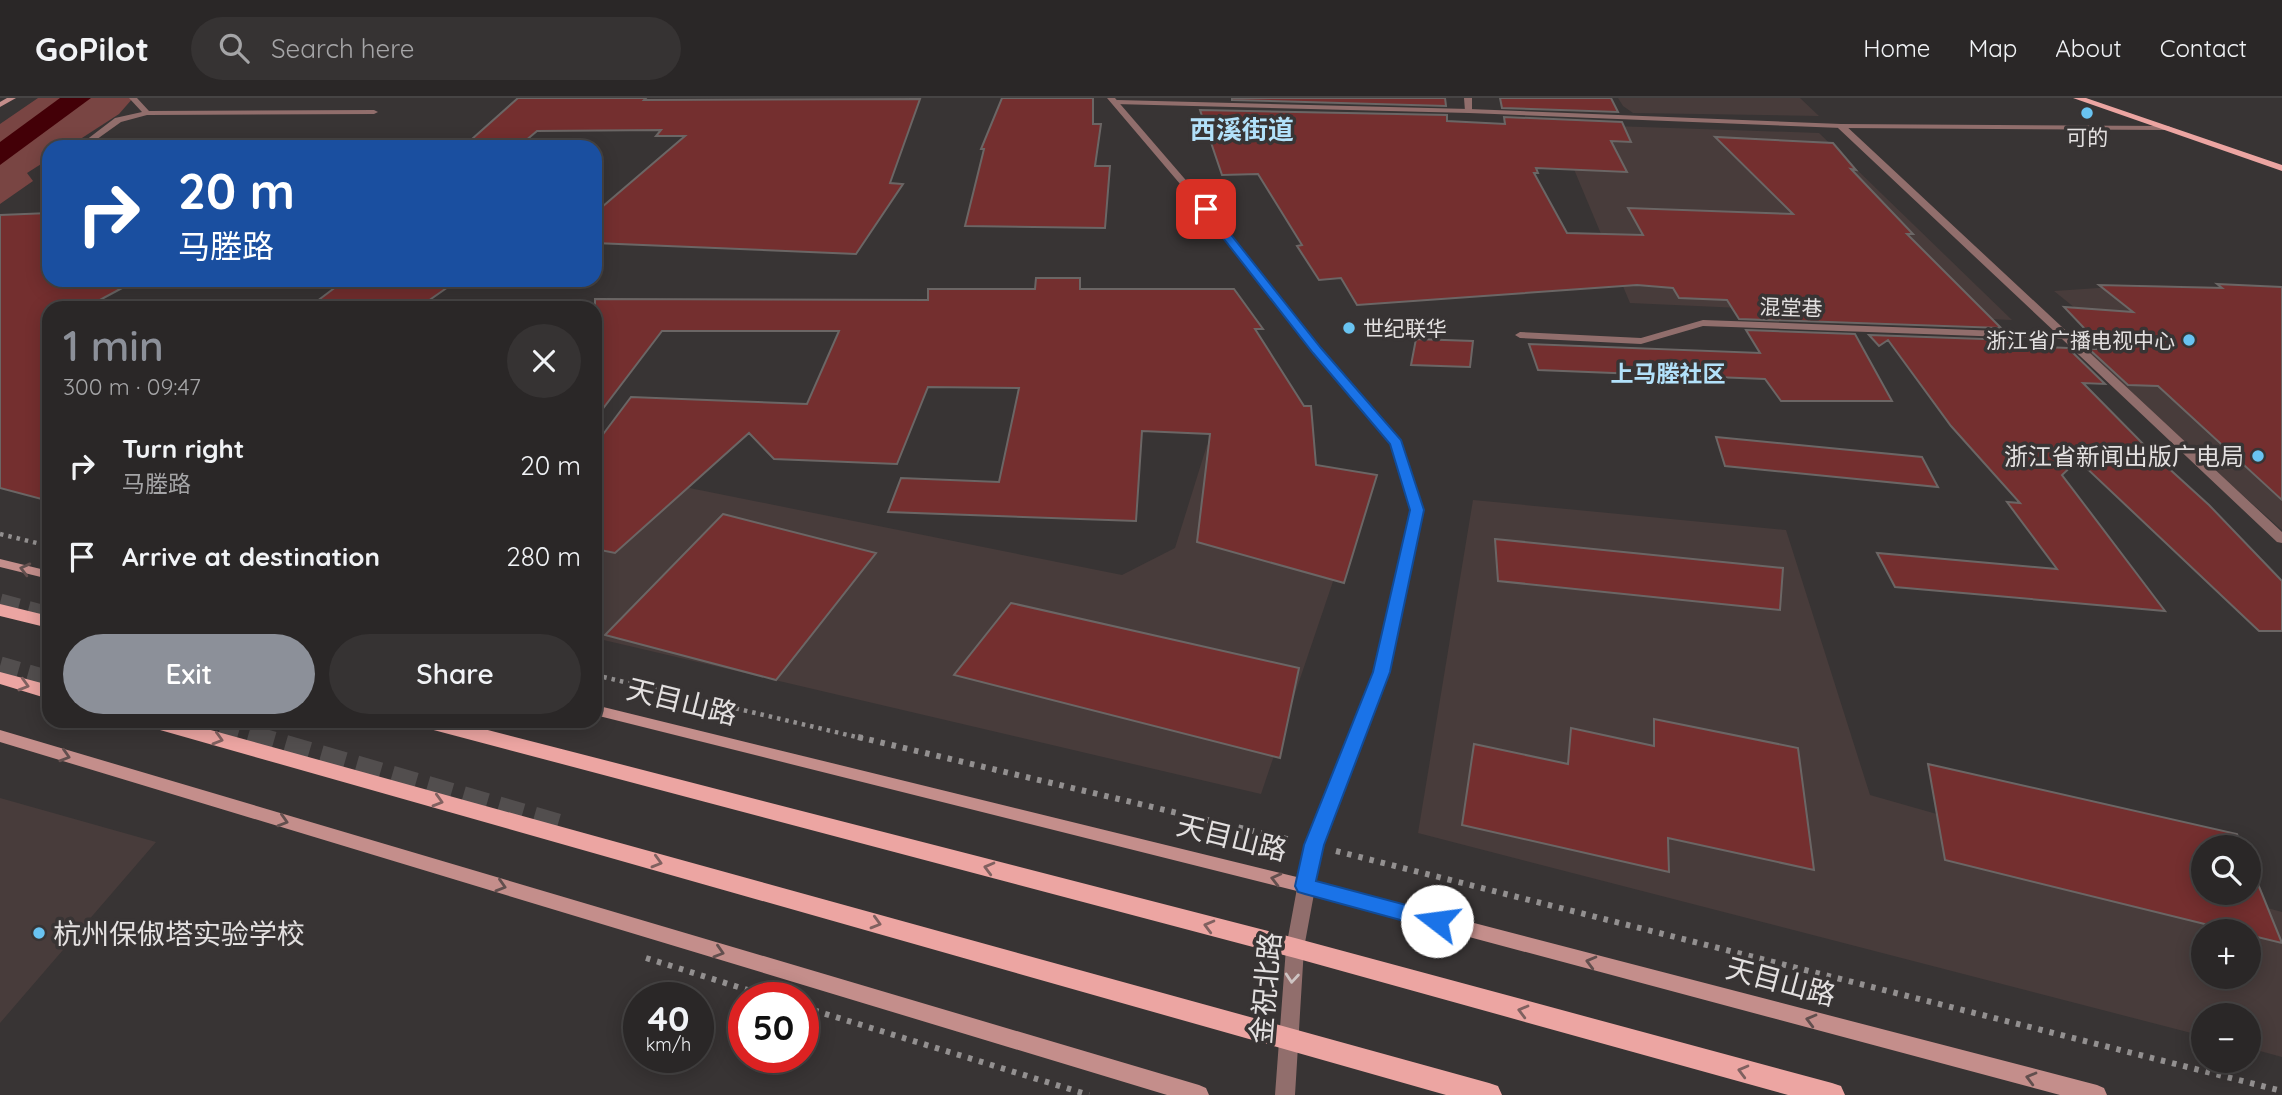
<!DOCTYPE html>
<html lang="en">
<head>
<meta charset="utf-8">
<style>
	:root { --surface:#2a2727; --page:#363333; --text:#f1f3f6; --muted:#a5a5a7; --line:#464444; --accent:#8c9099 }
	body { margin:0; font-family:Quicksand,"Noto Sans SC",sans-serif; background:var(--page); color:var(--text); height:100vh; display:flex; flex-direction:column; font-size:26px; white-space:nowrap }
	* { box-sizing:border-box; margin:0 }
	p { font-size:23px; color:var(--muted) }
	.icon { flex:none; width:38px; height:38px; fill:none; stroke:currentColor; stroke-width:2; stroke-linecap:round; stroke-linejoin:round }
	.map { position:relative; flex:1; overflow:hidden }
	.panel { position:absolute; left:42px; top:203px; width:560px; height:427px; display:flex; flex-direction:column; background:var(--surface); border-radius:21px; box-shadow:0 4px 18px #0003,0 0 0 2px var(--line) }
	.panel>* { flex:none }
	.top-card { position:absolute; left:42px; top:42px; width:560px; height:147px; border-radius:21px; box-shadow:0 4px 18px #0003,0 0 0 2px var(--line); background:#1a4fa0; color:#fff; overflow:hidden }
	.buttons { position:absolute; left:2191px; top:737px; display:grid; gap:14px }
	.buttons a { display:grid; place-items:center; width:70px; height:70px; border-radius:50%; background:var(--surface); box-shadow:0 4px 18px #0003,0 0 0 2px var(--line); font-size:35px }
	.speed { position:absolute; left:623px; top:884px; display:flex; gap:14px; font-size:35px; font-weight:700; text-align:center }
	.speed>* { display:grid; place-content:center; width:91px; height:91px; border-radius:50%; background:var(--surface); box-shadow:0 4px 18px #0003,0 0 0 2px var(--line); line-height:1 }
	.speed small { font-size:18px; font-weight:400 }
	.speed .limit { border:10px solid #d22; background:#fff; color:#111 }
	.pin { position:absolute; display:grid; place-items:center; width:60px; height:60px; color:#fff; margin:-30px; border-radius:14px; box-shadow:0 4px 10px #0006 }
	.me { position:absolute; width:77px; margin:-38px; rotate:285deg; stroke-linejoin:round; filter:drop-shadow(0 0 5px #0008) }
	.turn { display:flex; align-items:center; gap:24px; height:147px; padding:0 21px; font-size:32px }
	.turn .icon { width:91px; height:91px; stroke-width:2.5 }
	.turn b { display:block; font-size:49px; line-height:60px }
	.round { display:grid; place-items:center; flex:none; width:74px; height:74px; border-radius:37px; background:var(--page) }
	.headline { display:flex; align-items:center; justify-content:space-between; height:119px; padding:0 21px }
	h1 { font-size:42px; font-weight:600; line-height:52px; color:var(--accent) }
	.cta { display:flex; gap:14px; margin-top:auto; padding:14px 21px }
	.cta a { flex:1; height:80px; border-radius:42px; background:var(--accent); color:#fff; font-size:28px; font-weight:600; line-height:80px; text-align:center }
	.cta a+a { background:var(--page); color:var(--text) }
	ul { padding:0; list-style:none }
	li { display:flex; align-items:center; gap:21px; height:91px; padding:0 21px }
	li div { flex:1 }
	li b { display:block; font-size:26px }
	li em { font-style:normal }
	header { display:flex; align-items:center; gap:42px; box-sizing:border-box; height:98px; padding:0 35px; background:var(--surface); border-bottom:2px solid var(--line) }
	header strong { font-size:33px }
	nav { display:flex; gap:38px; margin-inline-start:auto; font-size:24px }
	.search { width:490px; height:63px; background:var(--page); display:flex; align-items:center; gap:18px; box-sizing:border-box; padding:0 24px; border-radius:38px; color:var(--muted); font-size:26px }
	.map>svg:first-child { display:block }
</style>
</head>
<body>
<header>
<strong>GoPilot</strong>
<div class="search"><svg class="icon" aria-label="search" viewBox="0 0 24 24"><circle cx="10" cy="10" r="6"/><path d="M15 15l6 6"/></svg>Search here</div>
<nav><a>Home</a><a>Map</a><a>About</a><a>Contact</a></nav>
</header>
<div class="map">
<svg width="2282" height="997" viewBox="0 0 2282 997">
	<rect width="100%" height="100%" fill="#383434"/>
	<path fill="#483c3b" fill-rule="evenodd" d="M1618 0H1800L1819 18 1633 15 1623 8Z
		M1555 26 1819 35 2012 222 1630 205Z
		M2143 187 2282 190V432L2084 257 2106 235 2054 193Z
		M1207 347 1369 377 1261 696 595 540V371L1122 477 1175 450Z
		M1473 402 1786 432 1870 697 2203 792V794L2213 795 2282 814V959L2249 950V917H2203V938L1418 735ZM2203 833H2249V878H2203Z
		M0 700 156 744 0 925Z"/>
	<path fill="#794543" d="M38 0H133L119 16 68 49H49V61L27 75 33 83 0 106V26Z"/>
	<path fill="#430007" d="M60 0H91L0 67V44Z"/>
	<path fill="#742f2f" stroke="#6b6665" stroke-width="2" d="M518 0H646L644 2 920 1 890 85 903 86 856 156 595 145V115L685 38H656L661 32 537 33 518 49H463Z
		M1002 0H1093V26H1101L1095 68H1110L1105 130 965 128 984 51H981Z
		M1232 0H1445L1446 8 1232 2Z
		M1500 0H1611L1618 14 1502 10Z
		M1200 12 1447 17V23L1505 26 1504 19 1622 24 1631 44 1611 43 1627 74 1536 70 1538 75H1534L1567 135 1643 137 1628 110 1793 116 1715 39 1833 45 1856 72 1851 71 1913 136H1907L2001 230 1739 221 1727 202 1679 200 1673 190 1637 187 1357 207 1341 180 1319 182 1297 148 1302 147 1258 76 1222 77Z
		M49 115V182H137L85 210H49V403L0 390V117Z
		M1036 180H1080V191H1234L1263 231H1255L1304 308H1311L1316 367 1377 377 1344 485 1197 444 1210 336 1142 333 1136 423 888 414 901 380 999 384 1019 290 928 289 897 366 774 361 749 335 615 455 595 451V347L631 299 807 306 839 233H662L595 321V201L928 202V191H1035Z
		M345 182H458L418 210H308Z
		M2217 186 2282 189V402L2158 288 2128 287 2089 251H2104L2064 209 2133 214 2099 187 2222 190Z
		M1746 232 1855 236 1892 303H1781L1765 281 1538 272 1529 246 1760 255Z
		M1869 237 2012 242 2018 248 2068 250 2105 286 2083 285 2153 356 2209 407 2282 483V533H2259L2078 362 2062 377 2165 513 1895 489 1877 455 2057 471 2007 404 2020 405 1951 328 1888 242 1879 248Z
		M1416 241 1473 243 1470 269 1411 267Z
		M1716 339 1922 359 1938 389 1725 368Z
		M723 416 876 455 776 582 605 537Z
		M1495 441 1783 470 1780 512 1498 483Z
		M1011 505 1299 570 1280 660 954 577Z
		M1654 621 1798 650 1814 772 1668 740 1669 774 1462 727 1474 646 1568 666 1571 630 1654 648Z
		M1928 666 2237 736 2243 749H2203V794H2249V764L2282 845 2249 837V833H2233L1945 762Z"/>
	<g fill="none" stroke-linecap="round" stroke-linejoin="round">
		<path stroke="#524e4e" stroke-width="19" stroke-dasharray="19 10" stroke-linecap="butt" d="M0 505 49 518
			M0 568 49 582
			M192 623 255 641"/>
		<path stroke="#524e4e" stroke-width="25" stroke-dasharray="25 12" stroke-linecap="butt" d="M249 639 561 729"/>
		<path stroke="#939090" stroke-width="4.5" stroke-dasharray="3.5 5" stroke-linecap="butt" d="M0 436 49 448
			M595 577 865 641"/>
		<path stroke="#939090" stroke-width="6" stroke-dasharray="4.5 7" stroke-linecap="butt" d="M858 639 1291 742
			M1336 753 2282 993
			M646 860 773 900
			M803 909 1089 997"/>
		<path fill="#916e6c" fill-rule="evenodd" d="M129 0H137L149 13 374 12 378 14 374 16 147 17 121 24 86 49H77L115 20 142 14Z
			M1464 0H1472V15L1465 13Z
			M1838 26H1844L2282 434V445L2277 444 2062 241 1703 228 1641 246 1520 240 1515 237 1520 234 1641 240 1703 222 2056 235 1838 30Z
			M46 80H49V86L43 84Z"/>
		<path fill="#916e6c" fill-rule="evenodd" d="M1117 2 1469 11 1841 26 2168 28 2172 30 2168 32 1841 30 1469 15 1114 6Z"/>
		<path fill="#916e6c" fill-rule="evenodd" d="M1107 0H1115L1209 109 1321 250 1401 342 1423 412 1389 574 1323 747 1304 850 1295 997H1275L1286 850 1305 747 1373 574 1411 412 1391 346 1313 254 1203 113Z"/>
		<path fill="#c48e8b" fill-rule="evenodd" d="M7 0H16L0 9V4Z
			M0 461 49 473V481L0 469Z
			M595 607 1305 781 2097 987 2104 990 2107 997H2060L1305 795 595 617Z
			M0 632 1199 987 1206 990 1209 997H1167L0 644Z"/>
		<path fill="#eca5a2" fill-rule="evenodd" d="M2073 0H2086L2282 67V73Z
			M0 506 49 518V530L0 518Z
			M0 574 49 587V601L0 586Z
			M143 623H178L1489 985 1498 988 1502 997H1446L153 630 146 628Z
			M416 623H453L1295 840 1832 985 1841 988 1845 997H1788L1295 860 426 630 419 628Z"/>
	</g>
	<defs><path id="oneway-chevron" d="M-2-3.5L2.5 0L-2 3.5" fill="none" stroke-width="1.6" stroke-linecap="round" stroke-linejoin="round" transform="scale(1.75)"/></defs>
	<g stroke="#624f4e">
		<use href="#oneway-chevron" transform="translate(25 471) rotate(-166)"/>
		<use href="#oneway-chevron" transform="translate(65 658) rotate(17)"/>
		<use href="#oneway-chevron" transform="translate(283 723) rotate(17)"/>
		<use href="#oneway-chevron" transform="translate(1276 781) rotate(-166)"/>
		<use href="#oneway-chevron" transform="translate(501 788) rotate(17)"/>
		<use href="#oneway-chevron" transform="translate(719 854) rotate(17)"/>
		<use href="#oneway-chevron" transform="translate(1591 864) rotate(-165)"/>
		<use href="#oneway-chevron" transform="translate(1811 922) rotate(-165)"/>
		<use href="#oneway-chevron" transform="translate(2031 980) rotate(-165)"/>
	</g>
	<g stroke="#806160">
		<use href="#oneway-chevron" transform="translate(24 587) rotate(16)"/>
		<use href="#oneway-chevron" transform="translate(218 641) rotate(16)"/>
		<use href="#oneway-chevron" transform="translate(438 703) rotate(16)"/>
		<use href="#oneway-chevron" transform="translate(657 764) rotate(16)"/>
		<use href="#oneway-chevron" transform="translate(989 770) rotate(-165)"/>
		<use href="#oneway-chevron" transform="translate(876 825) rotate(16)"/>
		<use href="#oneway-chevron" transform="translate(1209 828) rotate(-165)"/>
		<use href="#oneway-chevron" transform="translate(1523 913) rotate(-165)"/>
		<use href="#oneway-chevron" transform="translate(1743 973) rotate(-165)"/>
	</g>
	<use stroke="#cec4c3" href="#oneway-chevron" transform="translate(1292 880) rotate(95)"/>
	<path fill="#1a73e8" stroke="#114b97" stroke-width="2" d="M1202 109H1209L1321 250 1401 342 1424 412 1390 574 1324 747 1316 783 1444 817 1447 823 1444 829 1437 832 1305 796 1298 794 1295 788 1304 747 1373 574 1410 412 1390 346 1313 255 1202 113Z"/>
	<g fill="#69c3f1" stroke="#383434" stroke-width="2.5">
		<circle cx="2087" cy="15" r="7"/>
		<circle cx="1349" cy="230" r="7"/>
		<circle cx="2189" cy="242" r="7"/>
		<circle cx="2258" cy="358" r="7"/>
		<circle cx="39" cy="835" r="7"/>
	</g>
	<g text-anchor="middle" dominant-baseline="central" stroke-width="7" stroke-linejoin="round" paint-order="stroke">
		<g font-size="21" fill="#e3e0e0" stroke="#383434">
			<text x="2087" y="39">可的</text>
			<text x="1363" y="230" text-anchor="start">世纪联华</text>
			<text x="2175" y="242" text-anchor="end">浙江省广播电视中心</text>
		</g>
		<g font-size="21" fill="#e3e0e0" stroke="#383434">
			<text transform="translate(1791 209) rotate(2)">混堂巷</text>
		</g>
		<g font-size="23" font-weight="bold" fill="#b2e1fa" stroke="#383434">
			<text x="1668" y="275">上马塍社区</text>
		</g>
		<g font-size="24" fill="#e3e0e0" stroke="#383434" text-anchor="end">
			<text x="2244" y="358">浙江省新闻出版广电局</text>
		</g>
		<g font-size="26" font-weight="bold" fill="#b2e1fa" stroke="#383434">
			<text x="1242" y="31">西溪街道</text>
		</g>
		<g font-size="28" fill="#e3e0e0" stroke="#383434">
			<text transform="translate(682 603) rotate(14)">天目山路</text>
			<text transform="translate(1232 739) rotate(14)">天目山路</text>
			<text transform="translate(1781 883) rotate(15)">天目山路</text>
			<text transform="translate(1265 890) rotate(-85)">金祝北路</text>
		</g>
		<g font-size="28" fill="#e3e0e0" stroke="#383434" text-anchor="start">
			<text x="53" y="835">杭州保俶塔实验学校</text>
		</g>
	</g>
</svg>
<div class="buttons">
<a><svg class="icon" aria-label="search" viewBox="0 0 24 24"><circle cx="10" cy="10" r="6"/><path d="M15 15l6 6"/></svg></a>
<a>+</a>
<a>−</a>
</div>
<div class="speed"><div>40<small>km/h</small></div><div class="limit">50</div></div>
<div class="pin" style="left:1206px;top:111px;background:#d93025"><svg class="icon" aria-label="arrive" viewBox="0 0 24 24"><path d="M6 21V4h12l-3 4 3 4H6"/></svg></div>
<svg class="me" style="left:1437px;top:823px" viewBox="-20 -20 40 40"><circle r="19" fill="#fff"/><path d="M0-13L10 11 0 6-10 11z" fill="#1a73e8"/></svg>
<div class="top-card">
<div class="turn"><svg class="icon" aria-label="right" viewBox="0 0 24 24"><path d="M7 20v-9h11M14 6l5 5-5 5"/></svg><div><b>20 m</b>马塍路</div></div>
</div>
<section class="panel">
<div class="headline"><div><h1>1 min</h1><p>300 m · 09:47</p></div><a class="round"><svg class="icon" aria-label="close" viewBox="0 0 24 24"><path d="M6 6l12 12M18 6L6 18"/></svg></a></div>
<ul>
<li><svg class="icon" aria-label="right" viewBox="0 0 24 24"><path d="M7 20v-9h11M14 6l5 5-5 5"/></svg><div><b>Turn right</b><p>马塍路</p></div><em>20 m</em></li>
<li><svg class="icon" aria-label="arrive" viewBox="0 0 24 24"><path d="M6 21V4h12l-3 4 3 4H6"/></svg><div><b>Arrive at destination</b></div><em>280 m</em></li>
</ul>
<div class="cta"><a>Exit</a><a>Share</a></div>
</section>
</div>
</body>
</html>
